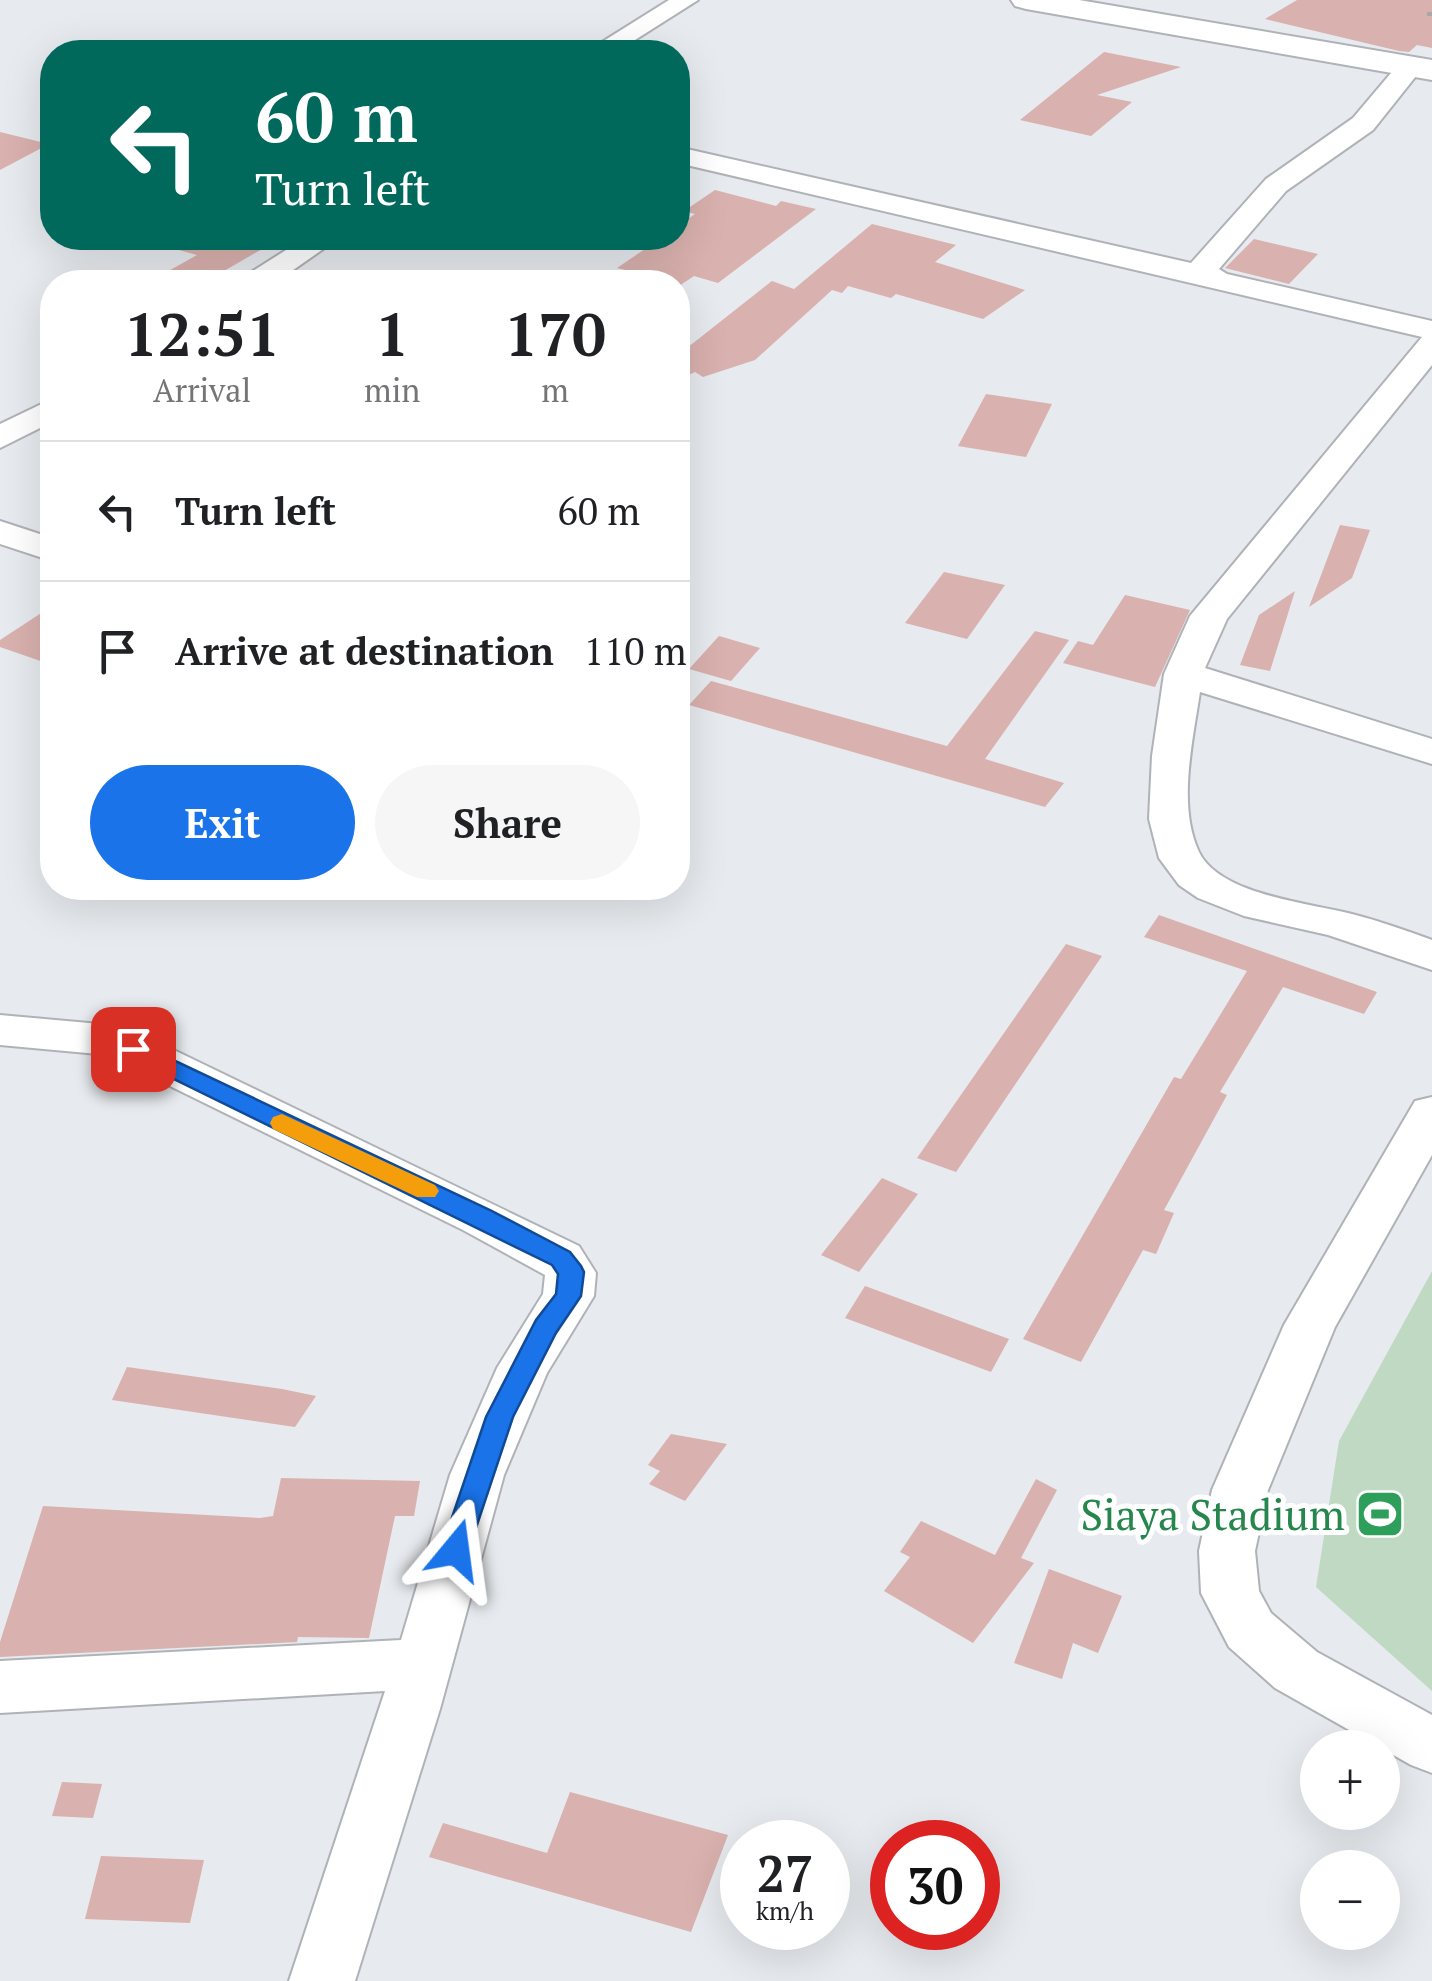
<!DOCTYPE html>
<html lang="en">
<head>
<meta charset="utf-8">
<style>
	:root { --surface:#fff; --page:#f6f6f6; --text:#202124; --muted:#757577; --line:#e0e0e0; --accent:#1a73e8 }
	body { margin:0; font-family:"PT Serif",serif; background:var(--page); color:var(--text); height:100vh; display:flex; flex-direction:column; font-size:38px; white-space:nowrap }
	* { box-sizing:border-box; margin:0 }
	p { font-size:32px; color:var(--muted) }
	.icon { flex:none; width:55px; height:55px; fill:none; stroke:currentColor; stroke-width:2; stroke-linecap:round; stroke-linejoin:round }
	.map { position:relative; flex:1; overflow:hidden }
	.side { position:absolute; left:40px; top:270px; width:650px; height:630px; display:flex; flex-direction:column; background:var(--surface); border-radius:40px; box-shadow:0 10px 40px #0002 }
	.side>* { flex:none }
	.hud { position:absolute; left:40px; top:40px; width:650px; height:210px; border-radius:40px; box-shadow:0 10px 40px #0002; background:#00695c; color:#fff; overflow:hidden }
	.buttons { position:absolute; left:1300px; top:1730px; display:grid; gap:20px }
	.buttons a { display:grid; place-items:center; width:100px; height:100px; border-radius:50%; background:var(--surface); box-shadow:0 10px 40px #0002; font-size:50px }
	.speed { position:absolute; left:720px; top:1820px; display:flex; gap:20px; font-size:50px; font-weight:700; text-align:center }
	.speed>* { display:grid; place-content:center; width:130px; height:130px; border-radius:50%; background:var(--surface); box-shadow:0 10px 40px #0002; line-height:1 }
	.speed small { font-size:25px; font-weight:400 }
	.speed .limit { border:15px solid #d22; background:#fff; color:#111 }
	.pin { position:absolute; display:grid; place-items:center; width:85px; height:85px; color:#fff; margin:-42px; border-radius:20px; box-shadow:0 5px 15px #0006 }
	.me { position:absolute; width:110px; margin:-55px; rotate:16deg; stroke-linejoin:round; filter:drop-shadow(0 0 8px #0008) }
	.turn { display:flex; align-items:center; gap:35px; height:210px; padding:0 50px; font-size:45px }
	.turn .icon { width:130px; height:130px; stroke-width:2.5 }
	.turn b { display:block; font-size:70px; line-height:85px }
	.eta { display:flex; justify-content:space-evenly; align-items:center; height:170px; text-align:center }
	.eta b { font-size:60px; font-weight:800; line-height:70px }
	.button { display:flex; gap:20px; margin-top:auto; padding:20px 50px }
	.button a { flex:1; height:115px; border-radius:60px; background:var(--accent); color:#fff; font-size:40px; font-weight:800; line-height:115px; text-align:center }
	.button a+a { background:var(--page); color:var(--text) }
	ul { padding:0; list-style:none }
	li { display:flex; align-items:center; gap:30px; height:140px; padding:0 50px; border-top:2px solid var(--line) }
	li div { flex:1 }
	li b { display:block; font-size:38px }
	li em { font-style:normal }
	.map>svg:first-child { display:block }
</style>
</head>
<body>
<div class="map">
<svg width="1432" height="1981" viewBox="0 0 1432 1981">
	<rect width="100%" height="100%" fill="#e7eaee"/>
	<path fill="#bfd9c3" d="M1432 1271V1691L1316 1587 1339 1441Z"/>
	<path fill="#d9b1ae" d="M1297 0H1432V48L1417 45 1409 52 1399 51 1265 19Z
		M1104 52 1181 67 1097 95 1132 102 1091 136 1020 120Z
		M0 132 49 144 0 170Z
		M715 190 776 206 781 201 816 209 718 283 694 276 679 286 678 282 617 268 661 238H678V226L695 214 684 211Z
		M872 224 956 245 935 262 1025 290 983 319 896 294 891 298 848 286 842 293 832 290 755 360 703 377 695 372 678 380V355L772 281 794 289Z
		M165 238H281L205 282H149L197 255 164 246Z
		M1254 239 1318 254 1289 284 1225 268Z
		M986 394 1052 404 1026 457 958 446Z
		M1340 525 1370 530 1352 578 1309 607Z
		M944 572 1005 585 967 639 905 623Z
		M1295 591 1270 671 1240 665 1259 615Z
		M1125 595 1190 610 1155 687 1063 663 1078 641 1093 645Z
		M52 606V665L0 647V640Z
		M1035 631 1069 640 985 759 1064 783 1045 807 689 705 711 681 947 746Z
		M719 636 760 648 731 681 689 669Z
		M1159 915 1377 992 1364 1014 1283 987 1220 1092 1227 1095 1164 1210 1174 1213 1156 1254 1143 1250 1081 1362 1023 1339 1174 1077 1181 1079 1247 971 1144 937Z
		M1066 944 1102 956 956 1172 917 1158Z
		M882 1178 918 1194 859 1272 821 1255Z
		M865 1286 1009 1339 991 1372 845 1318Z
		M127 1367 282 1389 316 1396 295 1427 112 1400Z
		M671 1434 727 1444 685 1501 649 1484 660 1471 648 1465Z
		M281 1478 420 1481 414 1516H395L369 1638 298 1637 297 1642 0 1657V1642L43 1506 260 1518 273 1516Z
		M1036 1479 1057 1490 1021 1558 1034 1563 973 1643 884 1591 910 1557 900 1552 921 1521 995 1555Z
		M1049 1569 1122 1596 1098 1653 1073 1643 1062 1679 1014 1663Z
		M62 1782 102 1784 93 1818 52 1816Z
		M570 1792 728 1835 691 1932 429 1857 443 1823 547 1853Z
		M101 1856 204 1860 190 1923 85 1919Z"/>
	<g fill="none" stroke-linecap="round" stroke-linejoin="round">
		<g stroke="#afb2b6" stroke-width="4">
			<path id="minor" d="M669 0H698L616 52H586Z
				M1411 58 1424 66 1373 130 1286 191 1219 269 1227 274 1432 321V365L1227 619 1205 668 1432 739V764L1200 692C1193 740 1177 806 1199 852 1220 895 1309 903 1352 914 1379 921 1405 930 1432 940V970L1328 935 1244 916 1198 898 1179 885 1159 858 1149 819 1152 756 1164 674 1190 616 1422 337 678 163V147L1191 263 1266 179 1353 118 1402 60Z
				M305 238H339L276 282H241L245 276Z
				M52 399V422L0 448V424Z
				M0 521 52 538V561L0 544Z
				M0 1015 100 1024 149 1038 579 1246 596 1273 594 1296 547 1373 504 1475 440 1709 355 1981H289L385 1691 0 1713V1661L401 1640 450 1475 497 1368 543 1294 545 1275 463 1230 117 1060 98 1054 0 1045Z
				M1432 1097V1155L1335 1327 1268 1490 1255 1551 1259 1591 1271 1613 1317 1652 1432 1715V1773L1411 1765 1275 1688 1229 1647 1201 1593 1199 1551 1212 1490 1284 1325 1415 1101Z"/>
		</g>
		<g stroke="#afb2b6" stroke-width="4">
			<path id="highway" d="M1011 0H1079L1432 60V80L1026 9 1015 6Z"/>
		</g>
		<path stroke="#a6a8ac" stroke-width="4" stroke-dasharray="6 2.5" stroke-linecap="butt" d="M1427 14H1432"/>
		<use href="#minor" fill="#fff" fill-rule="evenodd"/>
		<use href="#highway" fill="#fff" fill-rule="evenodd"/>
	</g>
	<path fill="#1a73e8" stroke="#114b97" stroke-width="2.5" d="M133 1041 490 1210 570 1252 581 1266 584 1272 581 1296 556 1333 513 1417 466 1558 456 1562 445 1558 441 1550 486 1417 536 1320 556 1294 558 1274 552 1265 125 1055 122 1049Z"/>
	<path fill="#f59e0b" d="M282 1114 435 1185 439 1191 435 1197H417L273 1129 270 1123 273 1117Z"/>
	<defs>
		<g id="stadium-square" transform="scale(2.5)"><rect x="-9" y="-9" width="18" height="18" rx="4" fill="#2e9e5b" stroke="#fff"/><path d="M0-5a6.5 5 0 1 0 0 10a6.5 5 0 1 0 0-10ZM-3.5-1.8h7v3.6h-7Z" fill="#fff"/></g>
	</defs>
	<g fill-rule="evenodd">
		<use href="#stadium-square" x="1380" y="1514"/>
	</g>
	<g text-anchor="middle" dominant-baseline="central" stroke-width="10" stroke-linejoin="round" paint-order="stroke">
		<g font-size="42" fill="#27864d" stroke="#fff" text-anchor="end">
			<text x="1345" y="1514">Siaya Stadium</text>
		</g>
	</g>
</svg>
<div class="buttons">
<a>+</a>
<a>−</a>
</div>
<div class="speed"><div>27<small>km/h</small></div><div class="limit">30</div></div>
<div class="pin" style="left:133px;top:1049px;background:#d93025"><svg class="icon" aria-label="arrive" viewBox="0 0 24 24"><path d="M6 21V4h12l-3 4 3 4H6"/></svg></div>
<svg class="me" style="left:456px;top:1550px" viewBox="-20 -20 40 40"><path d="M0-17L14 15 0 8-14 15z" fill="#1a73e8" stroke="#fff" stroke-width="4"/></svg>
<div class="hud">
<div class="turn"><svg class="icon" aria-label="left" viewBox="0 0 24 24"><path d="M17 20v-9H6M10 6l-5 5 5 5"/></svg><div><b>60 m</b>Turn left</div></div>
</div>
<section class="side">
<div class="eta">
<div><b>12:51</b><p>Arrival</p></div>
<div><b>1</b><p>min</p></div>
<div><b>170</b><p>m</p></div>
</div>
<ul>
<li><svg class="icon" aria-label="left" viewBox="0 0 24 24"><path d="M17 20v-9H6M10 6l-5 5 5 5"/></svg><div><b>Turn left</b></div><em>60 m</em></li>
<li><svg class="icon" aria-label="arrive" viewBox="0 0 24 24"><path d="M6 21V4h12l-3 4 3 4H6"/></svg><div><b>Arrive at destination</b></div><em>110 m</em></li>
</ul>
<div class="button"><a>Exit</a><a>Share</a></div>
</section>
</div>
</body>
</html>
